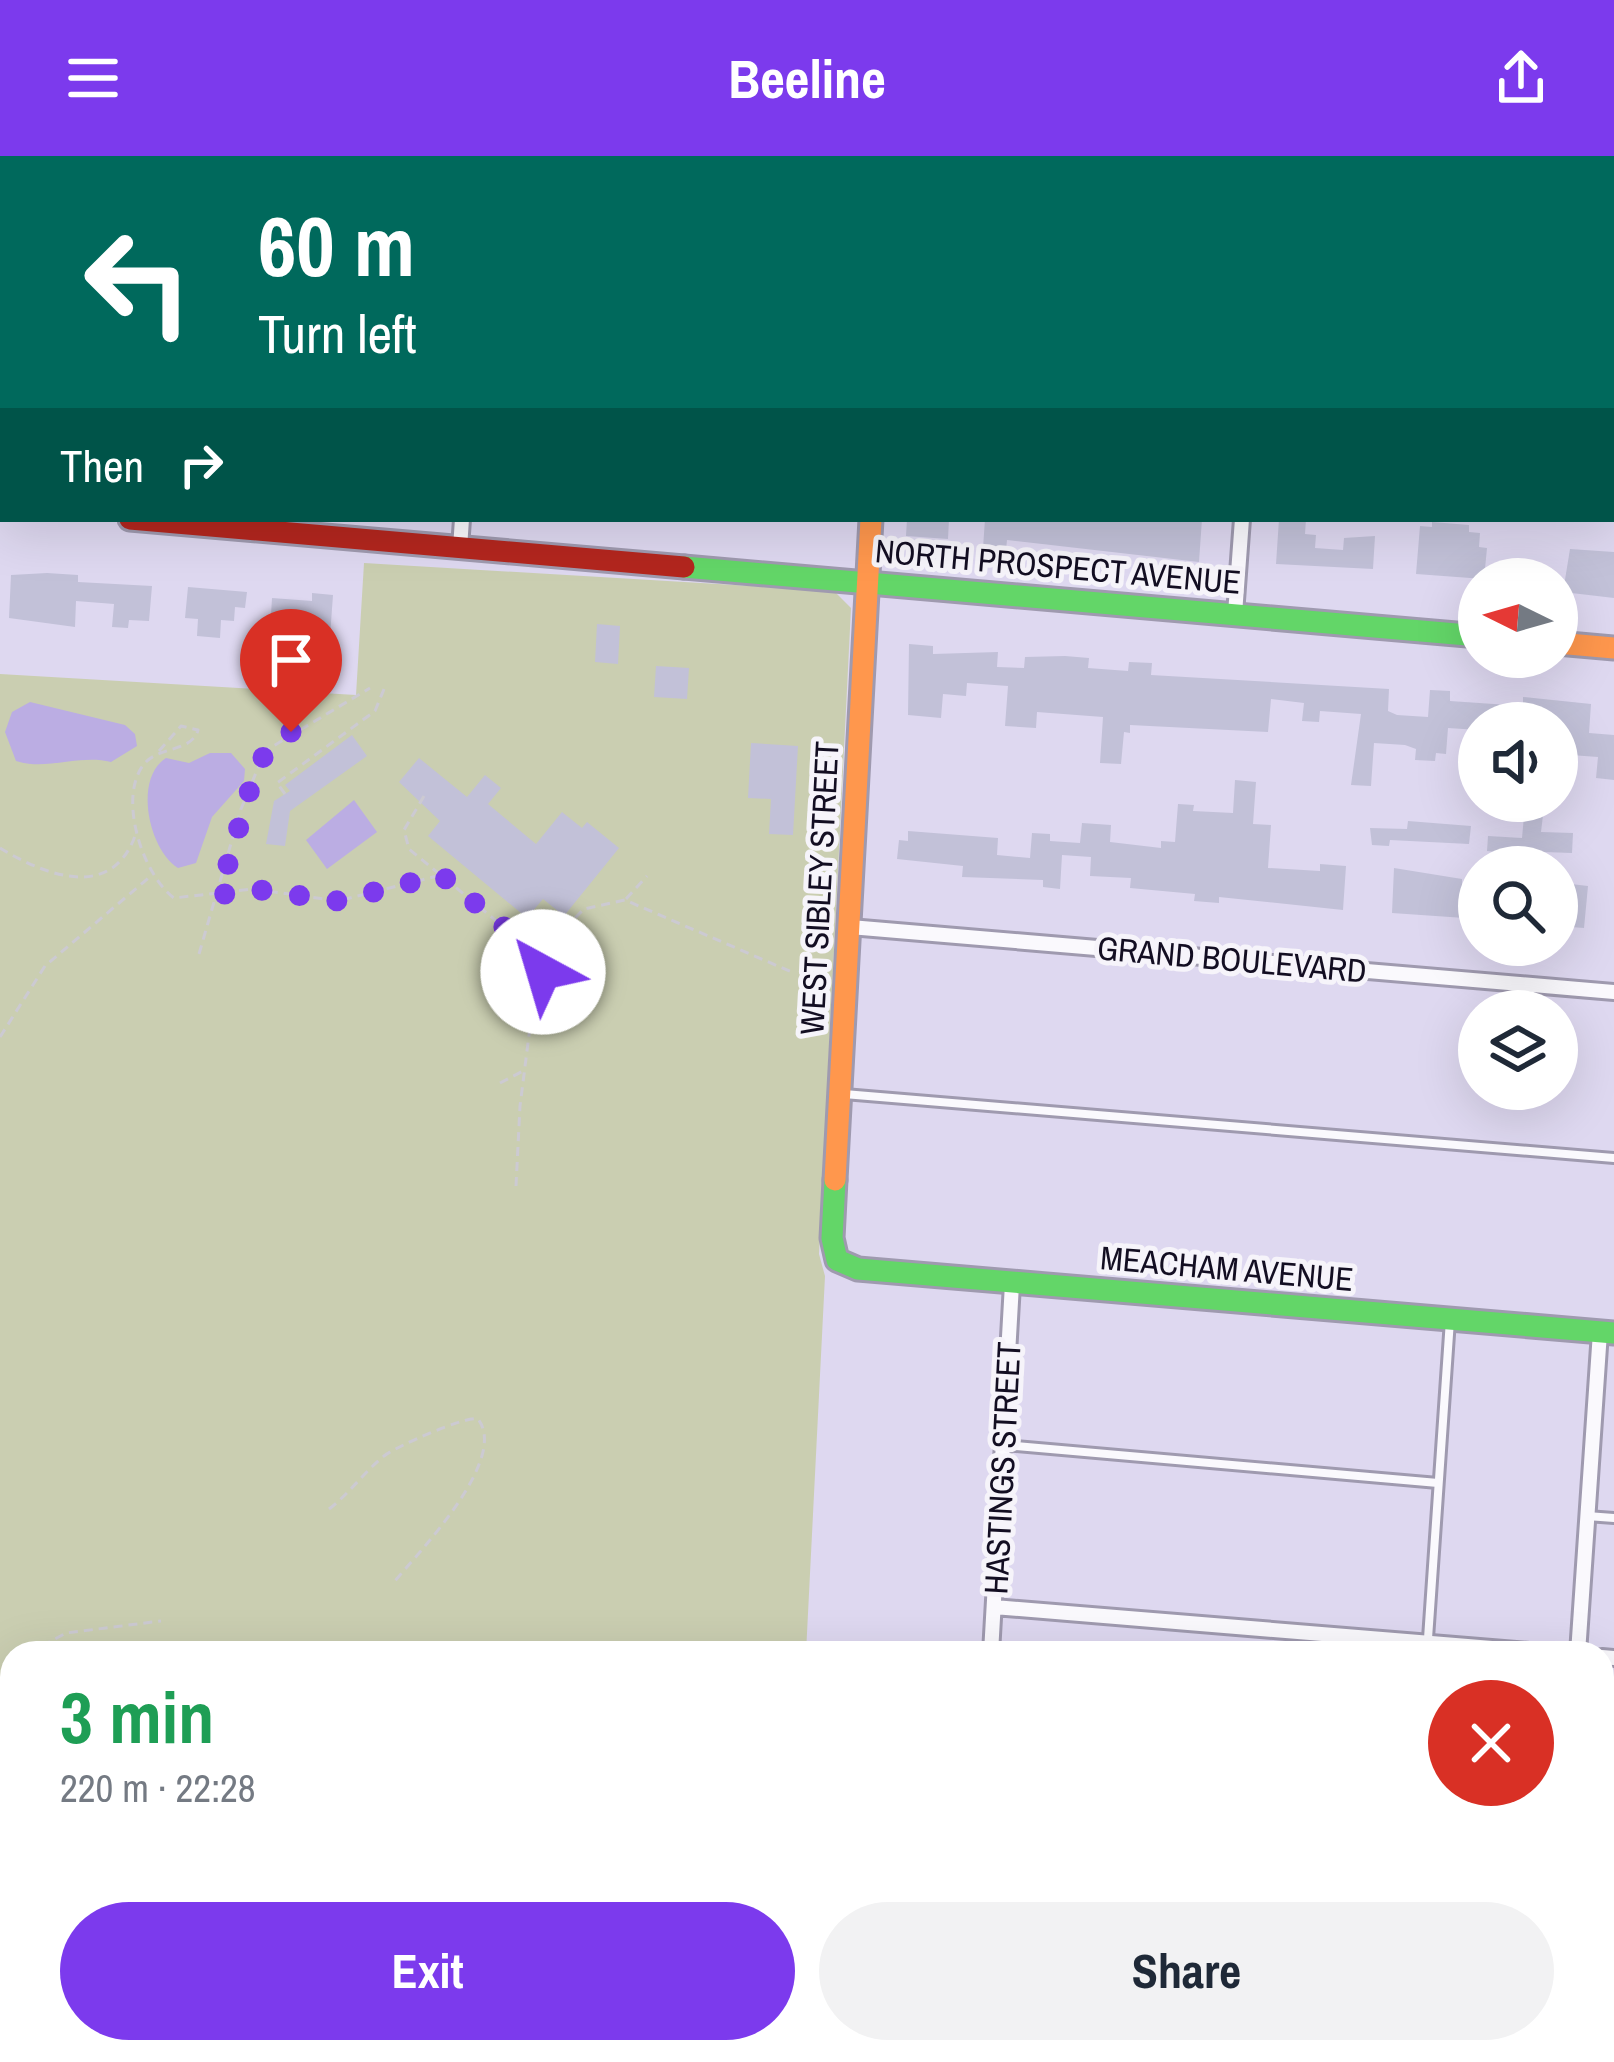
<!DOCTYPE html>
<html lang="en">
<head>
<meta charset="utf-8">
<style>
	:root { --surface:#fff; --page:#f2f2f3; --text:#1f2937; --muted:#747a83; --accent:#7c3aed }
	body { margin:0; font-family:"Archivo Narrow",sans-serif; background:var(--page); color:var(--text); height:100vh; display:flex; flex-direction:column; font-size:45px; white-space:nowrap }
	* { box-sizing:border-box; margin:0 }
	p { font-size:39px; color:var(--muted) }
	.icon { flex:none; width:66px; height:66px; fill:none; stroke:currentColor; stroke-width:2; stroke-linecap:round; stroke-linejoin:round }
	.map { position:relative; flex:1; overflow:hidden }
	.details { position:absolute; left:0px; top:1485px; width:1614px; height:423px; display:flex; flex-direction:column; background:var(--surface); border-radius:36px 36px 0 0; box-shadow:0 12px 48px #0002 }
	.details>* { flex:none }
	.banner { position:absolute; left:0px; top:0px; width:1614px; height:366px; box-shadow:0 12px 48px #0002; background:#00695c; color:#fff; overflow:hidden }
	.needle { width:78px; rotate:275deg }
	.buttons { position:absolute; left:1458px; top:402px; display:grid; gap:24px }
	.buttons a { display:grid; place-items:center; width:120px; height:120px; border-radius:50%; background:var(--surface); box-shadow:0 12px 48px #0002; font-size:60px }
	.pin { position:absolute; display:grid; place-items:center; width:102px; height:102px; color:#fff; margin:-123px -51px; border-radius:50% 50% 50% 0; rotate:-45deg; box-shadow:0 0 12px #0007 }
	.pin .icon { rotate:45deg }
	.me { position:absolute; width:132px; margin:-66px; rotate:321deg; stroke-linejoin:round; filter:drop-shadow(0 0 9px #0008) }
	.turn { display:flex; align-items:center; gap:42px; height:252px; padding:0 60px; font-size:54px }
	.turn .icon { width:156px; height:156px; stroke-width:2.5 }
	.turn b { display:block; font-size:84px; line-height:102px }
	.then { display:flex; align-items:center; height:114px; padding:0 60px; background:#0003; gap:24px; font-size:45px }
	.round { display:grid; place-items:center; flex:none; width:126px; height:126px; border-radius:63px; background:var(--page) }
	.headline { display:flex; align-items:center; justify-content:space-between; height:204px; padding:0 60px }
	h1 { font-size:72px; font-weight:800; line-height:90px; color:#1e9e55 }
	.cta { display:flex; gap:24px; margin-top:auto; padding:24px 60px }
	.cta a { flex:1; height:138px; border-radius:72px; background:var(--accent); color:#fff; font-size:48px; font-weight:800; line-height:138px; text-align:center }
	.cta a+a { background:var(--page); color:var(--text) }
	header { display:flex; justify-content:space-between; align-items:center; height:156px; padding:0 60px; background:var(--accent); color:#fff; font-size:54px; font-weight:800 }
	.map>svg:first-child { display:block }
</style>
</head>
<body>
<header><svg class="icon" aria-label="menu" viewBox="0 0 24 24"><path d="M4 6h16M4 12h16M4 18h16"/></svg>Beeline<svg class="icon" aria-label="share" viewBox="0 0 24 24"><path d="M12 15V3M7 8l5-5 5 5M5 13v7h14v-7"/></svg></header>
<div class="map">
<svg width="1614" height="1906" viewBox="0 0 1614 1906">
	<rect width="100%" height="100%" fill="#ded8f0"/>
	<path fill="#caceb1" d="M0 0H274L3 3V328Z
		M364 407 834 435 851 452 819 1098 825 1120 806 1497H12V1896H786L785 1906H0V518L356 539Z"/>
	<path fill="#bbade3" d="M30 546 125 569 135 578 137 590 111 606C79 598 46 615 16 605L5 576 12 556Z
		M210 597H231L245 613 244 625 212 661 196 707 178 712C149 694 133 623 166 602L189 607Z
		M354 644 377 676 327 713 306 684Z"/>
	<path fill="#c2c1d8" d="M907 363H949L948 383 906 380Z
		M985 363H1202L1199 406 1007 384 1006 394 983 392Z
		M1279 363H1306L1305 378 1316 379 1315 392 1343 394 1344 382 1375 380 1373 413 1276 408Z
		M1432 366 1469 369V376L1480 377 1479 391 1487 392 1484 423 1416 418 1420 370 1432 371Z
		M1570 393 1614 396V442L1563 436Z
		M47 417 78 419V426L152 430 149 465 129 464 128 472 112 471 114 448 76 445 75 471 9 462 11 419Z
		M188 431 247 436 245 452 235 451 234 465 221 464 220 482 197 480 198 463 185 462Z
		M312 437 333 439 329 494 313 493 314 478 286 476 285 493 269 492 272 442 312 445Z
		M597 468 620 470 618 508 595 506Z
		M909 488 933 490V498L998 496 997 511 1024 512 1025 501 1065 500 1089 502 1088 512 1128 515 1129 506 1152 507 1151 519 1389 533 1388 555 1397 559 1428 561 1430 534 1450 535V545L1523 550V541L1591 548 1589 577 1614 579V624L1596 622 1598 601 1557 598V567H1479V574L1448 572 1446 598 1436 597 1435 605 1415 604 1416 593 1405 589 1374 587 1371 630 1351 629 1361 558 1320 555 1319 566 1302 565 1304 547 1271 543 1268 576 1130 569V577L1124 576 1121 608 1100 607 1103 561 1037 556 1036 572 1005 570 1008 530 967 527 966 540 943 538 941 562 908 559Z
		M656 510 689 512 687 543 654 541Z
		M352 579 367 600 290 655 285 690 266 688 274 645 290 635 285 629Z
		M751 587 798 590 793 679 769 678 771 643 748 642Z
		M419 602 467 641 485 619 501 632 488 648 536 688 562 656 582 672 587 666 619 692 564 760 543 743 527 762 428 680 440 665 399 626Z
		M1235 624 1256 626 1253 668 1271 669 1268 712 1320 715V708L1346 710 1343 754 1219 741V747L1194 745 1195 738 1130 732 1131 722 1090 720 1091 701 1062 699 1060 733 1043 731V724L962 721 963 710 897 703 899 684 908 685V675L998 682 997 699 1030 702 1032 677 1050 678V685L1080 687 1082 667 1111 669 1110 686 1161 692V685L1175 686 1178 648 1194 649 1193 655 1233 657Z
		M1525 649 1544 651 1541 676 1573 677 1572 697 1544 696 1542 711H1526L1527 705 1516 704V698L1487 695 1488 680 1522 682Z
		M1408 665 1471 670 1469 688 1390 684 1389 690 1372 689 1370 672 1407 673Z
		M1394 712 1462 723V731L1479 733V763L1392 757Z
		M1562 727 1588 730 1584 772 1571 771 1570 779 1557 777Z"/>
	<g fill="none" stroke-linecap="round" stroke-linejoin="round">
		<g stroke="#9f9aaf" stroke-width="14">
			<path id="lane" d="M166 0 167 3
				M215 3 216 0
				M686 3V0
				M0 211 3 212
				M1611 328 1614 329
				M844 938 1614 1002
				M1004 1289 1438 1327
				M1587 1360 1614 1362
				M1427 1497 1450 1164"/>
		</g>
		<g stroke="#9f9aaf" stroke-width="20">
			<path id="street" d="M482 3V0
				M892 3V0
				M1267 3V0
				M1611 82H1614
				M1611 169H1614
				M460 392 462 363
				M1235 458 1242 363
				M850 771 1614 836
				M994 1451 1553 1497
				M991 1497 1012 1128
				M1578 1497 1600 1176
				M1602 1501 1614 1502
				M1602 1873 1614 1874
				M969 1906 970 1896
				M1552 1906V1896"/>
		</g>
		<g stroke="#9f9aaf" stroke-width="27">
			<path id="fast" d="M684 411 1479 480
				M835 1024 832 1082 837 1104 858 1113 1614 1177"/>
		</g>
		<g stroke="#9f9aaf" stroke-width="27">
			<path id="slow" d="M1557 487 1614 492
				M835 1024 871 363"/>
		</g>
		<g stroke="#9f9aaf" stroke-width="27">
			<path id="jam" d="M0 351 3 352
				M130 363 684 411"/>
		</g>
		<path stroke="#cccad2" stroke-width="3" stroke-dasharray="9 6" stroke-linecap="butt" d="M159 595 181 570 198 574C192 596 159 590 144 608 117 642 143 719 174 742L253 733 338 745 441 719
			M285 638 277 627 375 555 384 533
			M424 640 404 674 409 693 522 786
			M0 692C46 720 115 747 137 674
			M626 743 647 720
			M519 796a20 20 0 1 1 40 0a20 20 0 1 1-40 0Z
			M554 783 584 753 625 744 794 817
			M199 798 241 653 265 595 370 532
			M0 881 45 810 152 719
			M500 927 523 915
			M516 1030 520 950 537 816
			M329 1353C350 1337 364 1316 384 1300 395 1291 467 1259 478 1263 509 1303 420 1395 394 1426
			M29 1497 66 1477 161 1465
			M0 1541 12 1519
			M657 1896 662 1906
			M269 1906 273 1896
			M440 1906 441 1896"/>
		<use href="#lane" stroke="#faf9fd" stroke-width="8"/>
		<use href="#street" stroke="#faf9fd" stroke-width="14"/>
		<use href="#fast" stroke="#63d668" stroke-width="21"/>
		<use href="#slow" stroke="#ff974d" stroke-width="21"/>
		<use href="#jam" stroke="#b3261e" stroke-width="21"/>
	</g>
	<g fill="none" stroke-linecap="round" stroke-linejoin="round">
		<path stroke="#7c3aed" stroke-width="21" stroke-dasharray="0 37.8" d="M291 576 258 606 219 739 253 733 338 745 441 719 522 786 519 799 525 811 543 816"/>
	</g>
	<g text-anchor="middle" dominant-baseline="central" stroke-width="10" stroke-linejoin="round" paint-order="stroke">
		<g font-size="33" fill="#130e22" stroke="#f6f4fa">
			<text transform="translate(1058 410) rotate(5)">NORTH PROSPECT AVENUE</text>
			<text transform="translate(819 732) rotate(-87)">WEST SIBLEY STREET</text>
			<text transform="translate(1232 803) rotate(5)">GRAND BOULEVARD</text>
			<text transform="translate(1227 1112) rotate(5)">MEACHAM AVENUE</text>
			<text transform="translate(1002 1312) rotate(-87)">HASTINGS STREET</text>
		</g>
	</g>
</svg>
<div class="buttons">
<a><svg class="needle" viewBox="-14 -14 28 28"><path d="M0-13l5 13h-10z" fill="#e53935"/><path d="M0 13l5-13h-10z" fill="#747a83"/></svg></a>
<a><svg class="icon" aria-label="sound" viewBox="0 0 24 24"><path d="M4 9h4l5-4v14l-5-4H4zM17 9q2 3 0 6"/></svg></a>
<a><svg class="icon" aria-label="search" viewBox="0 0 24 24"><circle cx="10" cy="10" r="6"/><path d="M15 15l6 6"/></svg></a>
<a><svg class="icon" aria-label="layers" viewBox="0 0 24 24"><path d="M12 4l9 5-9 5-9-5zM3 14l9 5 9-5"/></svg></a>
</div>
<div class="pin" style="left:291px;top:576px;background:#d93025"><svg class="icon" aria-label="arrive" viewBox="0 0 24 24"><path d="M6 21V4h12l-3 4 3 4H6"/></svg></div>
<svg class="me" style="left:543px;top:816px" viewBox="-20 -20 40 40"><circle r="19" fill="#fff"/><path d="M0-13L10 11 0 6-10 11z" fill="#7c3aed"/></svg>
<div class="banner">
<div class="turn"><svg class="icon" aria-label="left" viewBox="0 0 24 24"><path d="M17 20v-9H6M10 6l-5 5 5 5"/></svg><div><b>60 m</b>Turn left</div></div>
<div class="then">Then<svg class="icon" aria-label="right" viewBox="0 0 24 24"><path d="M7 20v-9h11M14 6l5 5-5 5"/></svg></div>
</div>
<section class="details">
<div class="headline"><div><h1>3 min</h1><p>220 m · 22:28</p></div><a class="round" style="background:#d93025;color:#fff"><svg class="icon" aria-label="close" viewBox="0 0 24 24"><path d="M6 6l12 12M18 6L6 18"/></svg></a></div>
<div class="cta"><a>Exit</a><a>Share</a></div>
</section>
</div>
</body>
</html>
